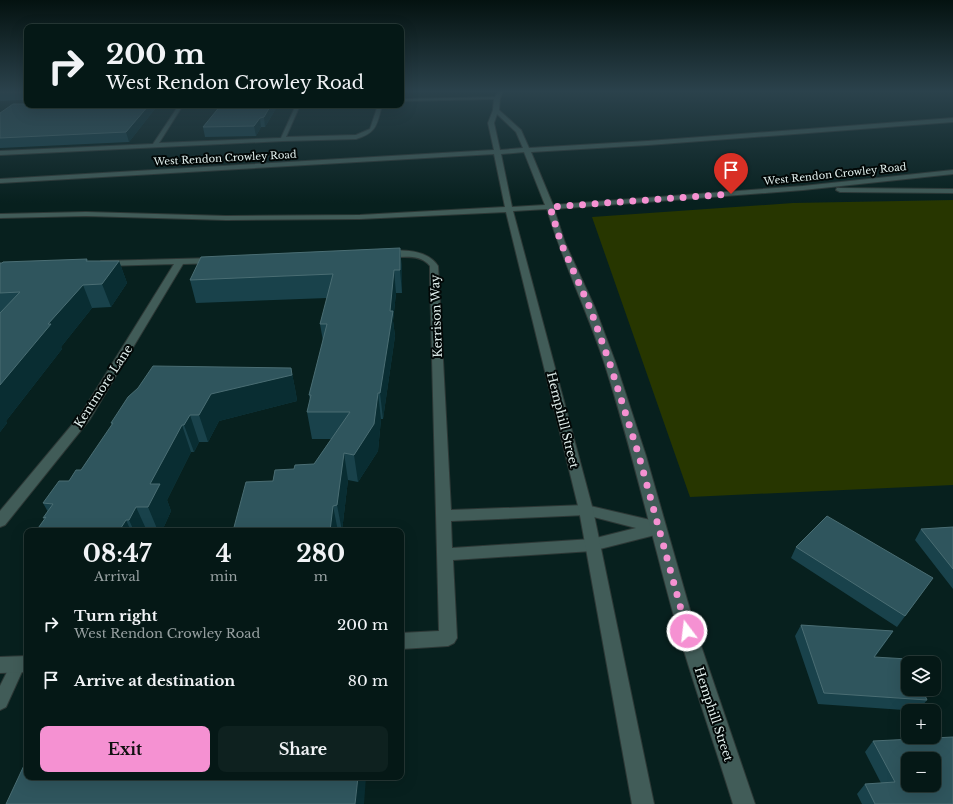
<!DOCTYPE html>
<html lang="en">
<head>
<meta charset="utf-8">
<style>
	:root { --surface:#051816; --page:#0e211f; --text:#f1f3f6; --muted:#97a0a1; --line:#263735; --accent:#f591d2 }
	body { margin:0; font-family:"Libre Baskerville",serif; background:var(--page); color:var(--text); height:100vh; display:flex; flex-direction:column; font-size:15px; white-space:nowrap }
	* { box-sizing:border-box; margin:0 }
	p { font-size:13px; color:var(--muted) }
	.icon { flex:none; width:22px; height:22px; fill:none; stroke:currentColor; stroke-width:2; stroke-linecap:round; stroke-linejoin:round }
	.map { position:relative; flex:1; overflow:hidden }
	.drawer { position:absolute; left:24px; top:528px; width:380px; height:252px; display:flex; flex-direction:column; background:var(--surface); border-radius:8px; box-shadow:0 4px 16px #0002,0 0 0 1px var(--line) }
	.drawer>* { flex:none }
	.hud { position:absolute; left:24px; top:24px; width:380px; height:84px; border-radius:8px; box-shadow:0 4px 16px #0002,0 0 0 1px var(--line); background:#051816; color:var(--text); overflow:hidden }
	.fabs { position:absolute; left:901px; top:656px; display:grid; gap:8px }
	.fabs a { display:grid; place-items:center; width:40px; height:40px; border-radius:8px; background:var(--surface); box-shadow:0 4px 16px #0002,0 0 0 1px var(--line); font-size:20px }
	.pin { position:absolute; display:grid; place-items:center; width:34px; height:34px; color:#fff; margin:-41px -17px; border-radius:50% 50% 50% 0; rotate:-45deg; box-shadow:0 0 4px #0007 }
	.pin .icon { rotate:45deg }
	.me { position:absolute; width:44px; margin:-22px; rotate:345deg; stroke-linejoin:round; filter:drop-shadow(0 0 3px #0008) }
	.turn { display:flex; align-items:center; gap:14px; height:84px; padding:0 16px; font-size:18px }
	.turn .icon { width:52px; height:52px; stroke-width:2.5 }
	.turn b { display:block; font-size:28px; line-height:34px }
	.eta { display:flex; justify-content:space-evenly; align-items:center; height:68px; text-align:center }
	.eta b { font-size:24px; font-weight:800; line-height:28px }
	.action { display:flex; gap:8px; margin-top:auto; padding:8px 16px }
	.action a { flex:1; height:46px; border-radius:8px; background:var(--accent); color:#111; font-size:16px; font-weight:800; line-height:46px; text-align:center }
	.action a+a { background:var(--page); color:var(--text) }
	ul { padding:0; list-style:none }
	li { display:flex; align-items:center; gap:12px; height:56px; padding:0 16px }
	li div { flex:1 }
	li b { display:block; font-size:15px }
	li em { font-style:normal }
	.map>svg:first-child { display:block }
</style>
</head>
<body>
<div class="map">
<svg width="953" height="804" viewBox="0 0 953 804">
	<rect width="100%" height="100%" fill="#07201e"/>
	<path fill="#273600" d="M953 200V485L690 497 592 217 793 203Z"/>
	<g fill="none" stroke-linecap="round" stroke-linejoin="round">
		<g stroke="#2d3836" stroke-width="2">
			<path id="lane" d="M499 97 497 99 401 101V99Z
				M179 105H183L159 143 281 138 296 105H300L286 137 356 135 370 129 378 105H382C377 124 377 133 356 139L283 141 0 155V151L153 144Z
				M18 658 23 660 25 665 6 707 0 710V686L13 660Z"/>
		</g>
		<g stroke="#2d3836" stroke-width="2">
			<path id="street" d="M384 251C403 250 427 249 438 266L451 510 586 505 659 522 664 524 666 528 664 532 659 534 592 551 453 560 457 638 454 643 448 646 401 649V633L439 631 430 279V266C418 251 396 260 381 256L380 254 381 252ZM586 515 636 528 592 539 452 548 451 521Z
				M214 258 217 259 218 261 217 263 183 264 90 419 5 525 0 527V511L81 414 174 264 104 266 101 265 100 263 101 261Z
				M27 656V672L0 673V657Z"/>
		</g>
		<g stroke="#2d3836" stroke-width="2">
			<path id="secondary" d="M499 91H503L500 98 499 110 521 130 529 148 648 141 953 118V122L648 145 531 152 553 205 803 186 953 170V174L803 190 554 209 565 243 595 308 616 364 646 456 696 631 755 804H733C715 746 695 689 678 631 653 542 633 453 605 365 588 312 563 263 547 209L513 211 593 510 654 804H632L579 510 506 212 360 219 226 220 86 216 0 218V214L86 212 226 216 360 215 505 207 494 154 0 183V179L494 150 488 123 493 110 494 98ZM497 114 516 132 523 148 500 150 494 123ZM524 152 545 205 512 207 501 154Z
				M837 188 953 189V193L840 192 836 190Z"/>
		</g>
		<use href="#lane" fill="#415c58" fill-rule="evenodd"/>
		<use href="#street" fill="#415c58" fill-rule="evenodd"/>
		<use href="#secondary" fill="#415c58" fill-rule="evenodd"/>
	</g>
	<path fill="#19424b" d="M0 91H27V105H158L129 142 0 148V113L24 104 22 100 0 101Z
		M401 91H444L401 93Z
		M221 105H278L265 127H261L256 136 205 137 203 127Z
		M400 248 402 270V293H396L393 321 395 336 383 419H381L378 451 358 482 348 480 342 531H233L273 481 294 469 314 464 331 439H312L307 412 310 400 309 395 323 341 320 324 327 298 196 303 190 280Z
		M87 259 88 261H119L127 283 111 307 92 308 61 347 62 349 6 421 7 423 0 432V263Z
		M291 368 296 394 297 401 219 421 208 442H199L194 452H191L167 500 171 511 162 531H36L45 519 43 518 48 512 43 503 81 470 112 426 111 423Z
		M953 527V589L915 540 921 529Z
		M796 547 933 578 925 589 897 627 791 558Z
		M801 625 893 631 875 657 927 700 918 711 818 704 795 636Z
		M873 741 953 804H862L857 794 865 784 881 783 865 752Z"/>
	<path fill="#092d32" d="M149 105H158L129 142 126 132Z
		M271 105H278L265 127 264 117Z
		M260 118 261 127 256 136 254 126Z
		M400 248 402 270V293L400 270Z
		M119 261 127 283 111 307 102 284Z
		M394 270 396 293 393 321 395 336 383 419 380 393Z
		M83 285 92 308 61 347 62 349 6 421 7 423 0 432V385L48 324Z
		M291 368 296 394 297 401 219 421 208 442 199 415 211 394Z
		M378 393 381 419 378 451 358 482 354 455Z
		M190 415 199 442 194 452 184 425Z
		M182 425 191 452 167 500 171 511 162 531H158L148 507 150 484Z
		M344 453 348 480 342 531 337 505Z
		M333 506 338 531H330Z
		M136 507 147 531H134L129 520Z
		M126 520 131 531H119Z
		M893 631 886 642 867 668 874 657Z
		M358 777H366L364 804H355Z"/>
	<path fill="#2f555d" stroke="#4a6d73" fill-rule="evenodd" d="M0 91H27V92H0Z
		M27 95V99H22Z
		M13 104H27V105H149L126 132 0 138V113Z
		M221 105H271L264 117 260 118 254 126 203 127Z
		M400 248V270H394L390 311H393L380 393H378L374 424 354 455 344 453 337 505 333 506 330 531H233L246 482 273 481 275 470 294 469 295 465 314 464 350 412H307L311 395H309L327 324H320L333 274 190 280 201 257Z
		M87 259 86 261H119L102 284 83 285 48 324H51L0 385V313L20 292 0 293V263H2L3 262Z
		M153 366 291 368 292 375 211 394 199 415H190L184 425H182L150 484H160L148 507H136L129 520H126L119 531H36L46 517 43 518 53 504 43 503 59 481H69L76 470H81L113 423H111L128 397 138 388Z
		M827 516 933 578 905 616 796 547Z
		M953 527V569L921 529Z
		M801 625 893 631 874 657 908 659 910 663H908V689H922L927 700 824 693Z
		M953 737V804H875L865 784 895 782 873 741ZM908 759H934V785H908Z
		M27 759V777H358L355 804H6Z"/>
	<linearGradient id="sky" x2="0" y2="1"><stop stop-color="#041210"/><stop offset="0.45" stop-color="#2b424c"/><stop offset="1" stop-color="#2b424c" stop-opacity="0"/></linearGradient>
	<rect width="953" height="203" fill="url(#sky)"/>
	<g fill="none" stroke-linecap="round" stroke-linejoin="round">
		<path stroke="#f591d2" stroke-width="7" stroke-dasharray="0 12.6" d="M687 631 639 456 610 364 590 308 561 243 550 207 731 194"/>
	</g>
	<g text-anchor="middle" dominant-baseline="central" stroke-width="4" stroke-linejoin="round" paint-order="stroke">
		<g font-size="10" fill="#e1efed" stroke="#020807">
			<text transform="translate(225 158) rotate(-3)">West Rendon Crowley Road</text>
			<text transform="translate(835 174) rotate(-6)">West Rendon Crowley Road</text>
		</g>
		<g font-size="12" fill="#e1efed" stroke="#020807">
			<text transform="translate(436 316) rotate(-92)">Kerrison Way</text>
			<text transform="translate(103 386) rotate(-57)">Kentmore Lane</text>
			<text transform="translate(563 420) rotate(76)">Hemphill Street</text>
			<text transform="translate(714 714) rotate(72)">Hemphill Street</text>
		</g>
	</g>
</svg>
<div class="fabs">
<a><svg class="icon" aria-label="layers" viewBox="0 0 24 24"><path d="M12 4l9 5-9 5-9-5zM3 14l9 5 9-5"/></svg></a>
<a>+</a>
<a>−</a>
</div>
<div class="pin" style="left:731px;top:194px;background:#d93025"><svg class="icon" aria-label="arrive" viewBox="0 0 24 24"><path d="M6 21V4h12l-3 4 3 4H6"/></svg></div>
<svg class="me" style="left:687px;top:631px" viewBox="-20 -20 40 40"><circle r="17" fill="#f591d2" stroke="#fff" stroke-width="3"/><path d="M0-11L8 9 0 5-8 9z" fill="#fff"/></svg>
<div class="hud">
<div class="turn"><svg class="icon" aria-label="right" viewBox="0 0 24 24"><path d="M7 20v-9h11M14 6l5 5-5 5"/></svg><div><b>200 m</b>West Rendon Crowley Road</div></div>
</div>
<section class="drawer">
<div class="eta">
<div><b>08:47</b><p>Arrival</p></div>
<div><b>4</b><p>min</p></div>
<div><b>280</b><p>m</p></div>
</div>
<ul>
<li><svg class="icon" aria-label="right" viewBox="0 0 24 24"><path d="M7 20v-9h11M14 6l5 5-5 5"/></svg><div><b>Turn right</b><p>West Rendon Crowley Road</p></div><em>200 m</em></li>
<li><svg class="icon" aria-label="arrive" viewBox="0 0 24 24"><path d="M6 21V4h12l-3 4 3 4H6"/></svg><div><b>Arrive at destination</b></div><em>80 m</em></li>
</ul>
<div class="action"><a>Exit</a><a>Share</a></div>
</section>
</div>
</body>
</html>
